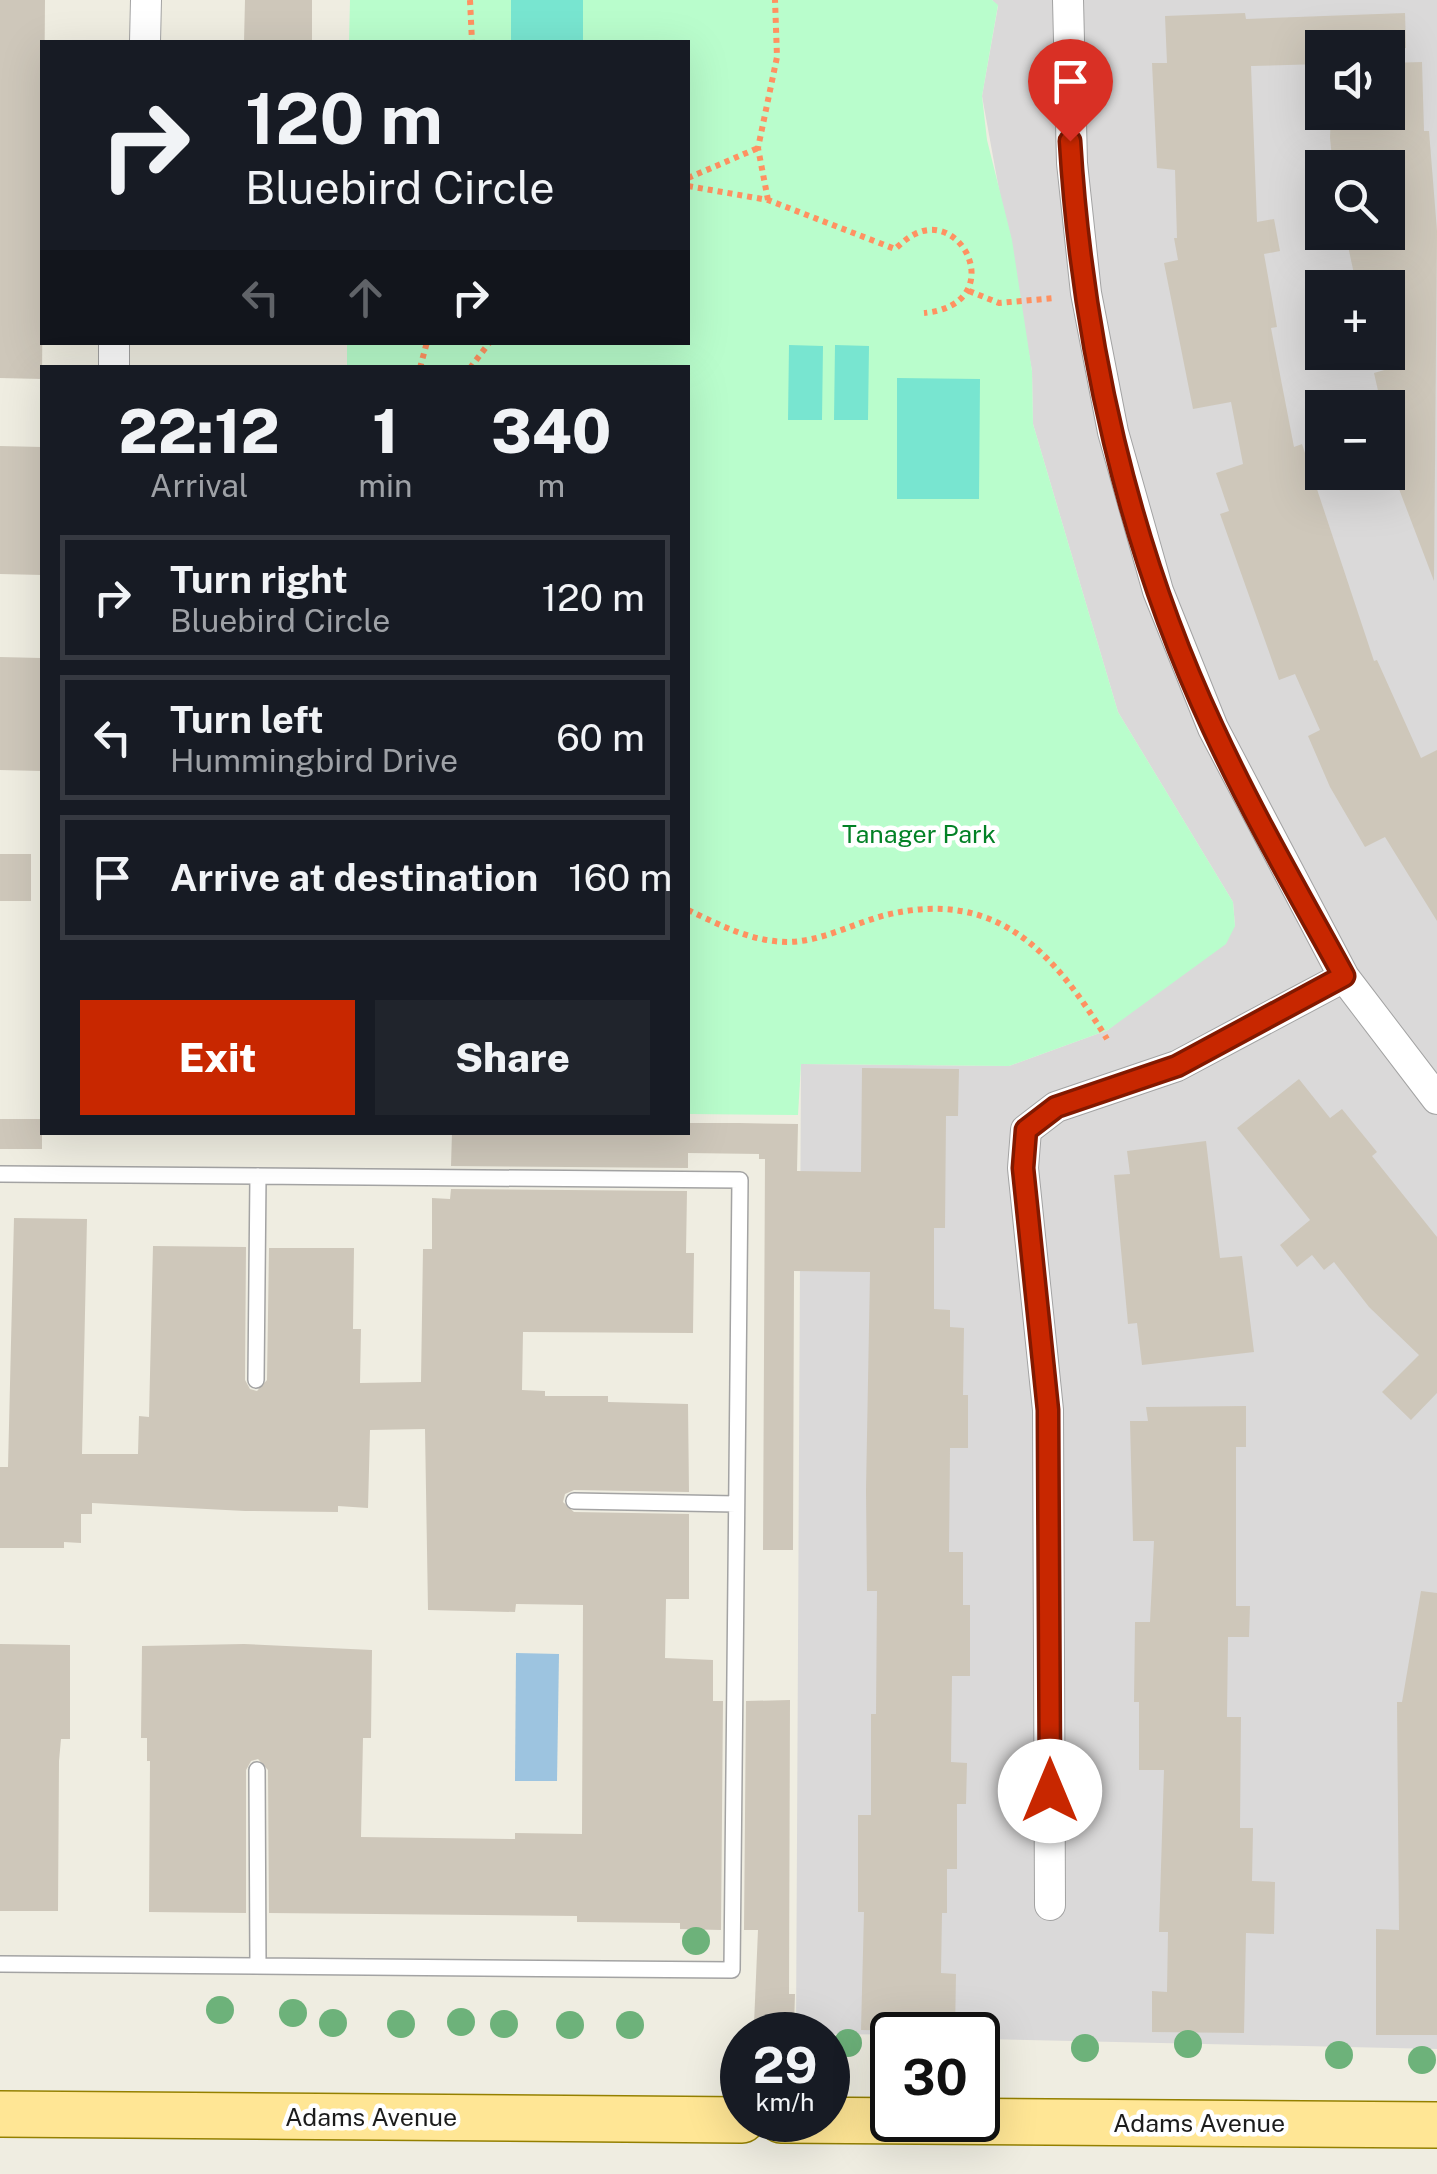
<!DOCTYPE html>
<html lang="en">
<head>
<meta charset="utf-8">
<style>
	:root { --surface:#171b24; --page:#20242c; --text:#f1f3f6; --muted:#9ea1a6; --line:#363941; --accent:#c82700 }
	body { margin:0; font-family:"Public Sans",sans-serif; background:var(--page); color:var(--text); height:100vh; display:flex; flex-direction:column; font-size:38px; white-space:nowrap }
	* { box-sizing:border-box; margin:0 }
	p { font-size:32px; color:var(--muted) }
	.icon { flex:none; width:55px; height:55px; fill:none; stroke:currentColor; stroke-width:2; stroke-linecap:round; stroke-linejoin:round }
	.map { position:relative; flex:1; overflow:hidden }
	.side { position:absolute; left:40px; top:365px; width:650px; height:770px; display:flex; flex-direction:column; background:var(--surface); border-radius:0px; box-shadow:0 10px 40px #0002 }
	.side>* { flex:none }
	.banner { position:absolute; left:40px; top:40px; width:650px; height:305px; border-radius:0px; box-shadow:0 10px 40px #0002; background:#171b24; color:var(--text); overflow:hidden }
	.tools { position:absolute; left:1305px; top:30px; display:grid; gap:20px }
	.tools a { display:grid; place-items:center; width:100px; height:100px; border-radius:0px; background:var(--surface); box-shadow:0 10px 40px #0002; font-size:50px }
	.speed { position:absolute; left:720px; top:2012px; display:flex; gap:20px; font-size:50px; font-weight:700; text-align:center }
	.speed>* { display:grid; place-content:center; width:130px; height:130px; border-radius:50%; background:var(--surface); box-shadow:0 10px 40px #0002; line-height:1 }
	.speed small { font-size:25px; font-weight:400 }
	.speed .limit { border:5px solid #111; border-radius:15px; background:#fff; color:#111 }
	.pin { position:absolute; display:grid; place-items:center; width:85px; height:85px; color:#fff; margin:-102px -42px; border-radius:50% 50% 50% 0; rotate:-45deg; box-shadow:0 0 10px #0007 }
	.pin .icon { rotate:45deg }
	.me { position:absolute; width:110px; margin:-55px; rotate:0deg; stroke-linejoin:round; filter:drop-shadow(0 0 8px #0008) }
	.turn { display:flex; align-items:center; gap:35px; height:210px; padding:0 40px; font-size:45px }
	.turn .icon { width:130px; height:130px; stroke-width:2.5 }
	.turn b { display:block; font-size:70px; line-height:85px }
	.lanes { display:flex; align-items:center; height:95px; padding:0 40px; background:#0003; justify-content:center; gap:50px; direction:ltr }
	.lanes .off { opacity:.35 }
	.eta { display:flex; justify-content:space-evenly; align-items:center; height:170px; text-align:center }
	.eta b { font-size:60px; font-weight:800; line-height:70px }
	.primary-button { display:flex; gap:20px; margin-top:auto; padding:20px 40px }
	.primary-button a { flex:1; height:115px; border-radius:0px; background:var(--accent); color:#fff; font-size:40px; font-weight:800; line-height:115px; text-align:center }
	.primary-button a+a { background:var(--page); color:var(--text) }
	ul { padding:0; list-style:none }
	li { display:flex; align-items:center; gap:30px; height:125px; margin:0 20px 15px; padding:0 20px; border:5px solid var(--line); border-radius:0px }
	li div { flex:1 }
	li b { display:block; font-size:38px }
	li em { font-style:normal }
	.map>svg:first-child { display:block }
</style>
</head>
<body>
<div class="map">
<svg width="1437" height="2174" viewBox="0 0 1437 2174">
	<rect width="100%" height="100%" fill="#efede1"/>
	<path fill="#dad9d9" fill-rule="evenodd" d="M992 0H1437V2049L978 2039V2035L796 2034 801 1064 1009 1066 1108 1030 1235 926 1233 902 1118 712 1033 424 1032 371 982 96 998 6ZM1322 48H1388V112H1322ZM1322 168H1388V232H1322ZM1322 288H1388V352H1322ZM1322 408H1388V472H1322Z"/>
	<path fill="#b9fdcc" d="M350 0H992L998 5 982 96 987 140 1012 240 1032 371 1033 424 1118 712 1233 902 1235 926 1226 944 1108 1030 1009 1066 801 1064 798 1115 688 1114V368H347V343L688 342V42H349Z"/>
	<path fill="#78e5d0" d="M511 0H583V42H511Z
		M789 345 823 346 822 420H788Z
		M835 345 869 346 868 420H834Z
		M897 378 980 379 979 499H897Z"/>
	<path fill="#9dc4e0" d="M516 1653 559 1654 557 1781H515Z"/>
	<path fill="#cec7ba" d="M0 0H45L42 379 0 378Z
		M245 0H312V42H244Z
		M1245 13 1246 19 1405 13 1406 48H1322V64L1251 66 1257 222 1274 219 1280 251 1264 254 1277 327 1271 328 1294 447 1302 444 1374 661 1377 660 1421 758 1437 750V921L1385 837 1365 847 1330 787 1308 736 1320 730 1295 674 1279 680 1220 514 1229 511 1216 473 1243 464 1231 402 1193 409 1164 263 1178 260 1174 238H1177L1175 170 1157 168 1152 63H1167L1165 16Z
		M1422 62 1424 131H1429L1437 231 1434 581 1399 489 1403 488 1388 427V408H1382L1374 373 1388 369V288H1357L1345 232H1388V168H1333L1330 138 1331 112H1388V63Z
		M0 446 42 447V575L0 574Z
		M0 657 41 658 42 771 0 770Z
		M0 854H31V901H0Z
		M862 1068 959 1069 958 1116H946L945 1228H934V1309L950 1310V1327L964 1328 963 1395H968V1448H950L949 1552H963V1605H970V1676H952L951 1762 967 1763 966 1804H957V1869H947V1913H942L941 1973 956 1974 955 2032 861 2030 864 1912H858V1815H871V1714H876L877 1591H867L866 1490 870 1272 794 1271 793 1550H763L765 1159H759V1154L688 1153V1168L451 1166 452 1132H688V1123H739L798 1124 797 1171 861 1172Z
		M1299 1079 1330 1118 1342 1109 1377 1152 1372 1156 1437 1237V1393L1411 1420 1382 1392 1419 1355 1369 1307 1334 1262 1324 1270 1312 1255 1297 1267 1280 1245 1310 1220 1237 1128Z
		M0 1119H42V1149H0Z
		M1206 1141 1220 1258 1242 1256 1254 1352 1142 1365 1137 1323 1128 1324 1114 1175 1130 1174 1127 1151Z
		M451 1189 687 1191 686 1253H694L693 1333 523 1332 522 1390 545 1391V1396H608V1402L688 1404 689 1492 574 1490 565 1494 563 1502 574 1512 689 1514V1599H666L665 1658 713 1660V1701H723L721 1930 680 1929V1923L577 1922V1916L269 1913 268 1770 258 1759 251 1761 246 1770V1913L149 1912 150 1761H147V1738H141L142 1646 244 1644 372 1650 371 1738H363L361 1837 515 1839V1833L582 1834 583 1605 516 1604 515 1612 428 1610 425 1429 370 1430 368 1508 338 1506V1512L245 1511 92 1503V1514H81V1543L64 1542V1548H0V1467H8L14 1218 87 1219 82 1454H138L139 1416 149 1417 153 1246 246 1247 245 1380 250 1389 257 1391 267 1380 269 1248H354L353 1329H361L360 1383 421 1382 423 1249H432V1198L450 1199Z
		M1246 1406V1447H1236V1606H1250L1249 1637H1228L1227 1717H1241L1240 1828H1253L1252 1881 1275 1882 1274 1934 1246 1933 1244 2033 1152 2032V1991L1167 1992 1168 1932H1159L1164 1770H1139V1702H1134L1135 1622H1150L1154 1541H1133L1130 1421H1148L1146 1407Z
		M1421 1591 1437 1593V2035H1376V1929L1399 1930 1397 1702H1402Z
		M0 1644 70 1645V1739H61L59 1761 58 1911H0Z
		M790 1700 789 1994H795L794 2024H754L758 1930H744L746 1701Z"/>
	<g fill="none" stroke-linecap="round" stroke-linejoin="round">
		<g stroke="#a3a3a3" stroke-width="18">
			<path id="lane" d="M0 1174 740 1180 732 1970 0 1964
				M256 1380 258 1176
				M574 1501 736 1504
				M257 1770 258 1966"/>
		</g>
		<g stroke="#a3a3a3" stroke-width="32">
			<path id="street" d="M1068 0 1072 163 1086 293 1113 432 1158 591 1213 728 1344 977 1437 1099
				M145 42 146 0
				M114 368V342
				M1050 1905 1048 1410 1023 1168 1026 1130 1056 1107 1177 1066 1344 977"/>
		</g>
		<g stroke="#948000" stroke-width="48">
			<path id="primary" d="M0 2114 742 2120
				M781 2120 1437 2125"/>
		</g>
		<path stroke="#ff9161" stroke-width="6" stroke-dasharray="5 5" stroke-linecap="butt" d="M470 0 472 42
			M688 178 758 148
			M688 186 768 200 895 249C901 244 908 237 915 234 965 209 1008 305 924 313
			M768 200 758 148 777 57 775 0
			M969 291 999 303 1055 298
			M420 368 427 342
			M470 368 490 342
			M688 910C720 925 752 942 789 942 823 941 854 923 886 915 998 888 1054 953 1107 1039"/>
		<use href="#lane" stroke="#fff" stroke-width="15"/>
		<use href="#street" stroke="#fff" stroke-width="30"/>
		<use href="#primary" stroke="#ffe695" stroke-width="45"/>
	</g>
	<g fill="#6db27a">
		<circle cx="696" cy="1941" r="14"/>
		<circle cx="220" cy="2010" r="14"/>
		<circle cx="293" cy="2013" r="14"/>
		<circle cx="461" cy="2022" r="14"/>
		<circle cx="333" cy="2023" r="14"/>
		<circle cx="401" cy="2024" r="14"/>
		<circle cx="504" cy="2024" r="14"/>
		<circle cx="570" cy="2025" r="14"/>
		<circle cx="630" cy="2025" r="14"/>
		<circle cx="848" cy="2043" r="14"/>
		<circle cx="1188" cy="2044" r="14"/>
		<circle cx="1085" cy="2048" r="14"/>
		<circle cx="1339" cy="2055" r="14"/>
		<circle cx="1422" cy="2060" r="14"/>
	</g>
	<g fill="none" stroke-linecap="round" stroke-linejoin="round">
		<g stroke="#821900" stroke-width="25">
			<path id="route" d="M1050 1791 1048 1410 1023 1168 1026 1130 1056 1107 1177 1066 1344 976C1299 894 1252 813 1213 728 1128 546 1082 341 1070 141"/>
		</g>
		<use href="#route" stroke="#c82700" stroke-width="18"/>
	</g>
	<g text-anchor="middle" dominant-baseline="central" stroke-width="9" stroke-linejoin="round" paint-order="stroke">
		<g font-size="25" fill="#038126" stroke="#fff">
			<text x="919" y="834">Tanager Park</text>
		</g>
		<g font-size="25" fill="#1c1c1c" stroke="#fff">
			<text x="371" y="2117">Adams Avenue</text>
			<text x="1199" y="2123">Adams Avenue</text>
		</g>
	</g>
</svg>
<div class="tools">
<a><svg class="icon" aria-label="sound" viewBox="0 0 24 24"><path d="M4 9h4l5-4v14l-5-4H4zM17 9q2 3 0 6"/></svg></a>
<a><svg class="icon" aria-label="search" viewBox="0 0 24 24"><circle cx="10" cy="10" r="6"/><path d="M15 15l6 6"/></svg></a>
<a>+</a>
<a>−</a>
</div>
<div class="speed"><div>29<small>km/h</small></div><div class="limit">30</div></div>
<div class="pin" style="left:1070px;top:141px;background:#d93025"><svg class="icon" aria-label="arrive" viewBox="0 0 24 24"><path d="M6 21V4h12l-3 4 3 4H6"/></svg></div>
<svg class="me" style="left:1050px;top:1791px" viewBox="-20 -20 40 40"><circle r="19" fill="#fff"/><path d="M0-13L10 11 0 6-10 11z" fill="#c82700"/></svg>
<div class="banner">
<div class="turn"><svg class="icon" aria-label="right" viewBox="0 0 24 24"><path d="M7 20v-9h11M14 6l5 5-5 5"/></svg><div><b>120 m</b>Bluebird Circle</div></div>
<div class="lanes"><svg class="icon off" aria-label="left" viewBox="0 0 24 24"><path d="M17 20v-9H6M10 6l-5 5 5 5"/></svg><svg class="icon off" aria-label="ahead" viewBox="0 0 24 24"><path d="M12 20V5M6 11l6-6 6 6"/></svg><svg class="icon" aria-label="right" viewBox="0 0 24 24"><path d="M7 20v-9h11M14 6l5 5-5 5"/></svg></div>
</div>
<section class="side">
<div class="eta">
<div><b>22:12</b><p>Arrival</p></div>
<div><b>1</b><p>min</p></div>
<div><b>340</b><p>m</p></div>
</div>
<ul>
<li><svg class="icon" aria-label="right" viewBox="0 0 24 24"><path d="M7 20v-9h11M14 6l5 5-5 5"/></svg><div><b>Turn right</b><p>Bluebird Circle</p></div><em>120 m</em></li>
<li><svg class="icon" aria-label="left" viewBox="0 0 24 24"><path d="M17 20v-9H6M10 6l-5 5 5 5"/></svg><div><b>Turn left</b><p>Hummingbird Drive</p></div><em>60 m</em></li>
<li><svg class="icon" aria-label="arrive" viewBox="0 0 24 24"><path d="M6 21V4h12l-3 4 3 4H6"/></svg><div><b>Arrive at destination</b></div><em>160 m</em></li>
</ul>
<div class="primary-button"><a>Exit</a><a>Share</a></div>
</section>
</div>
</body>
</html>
